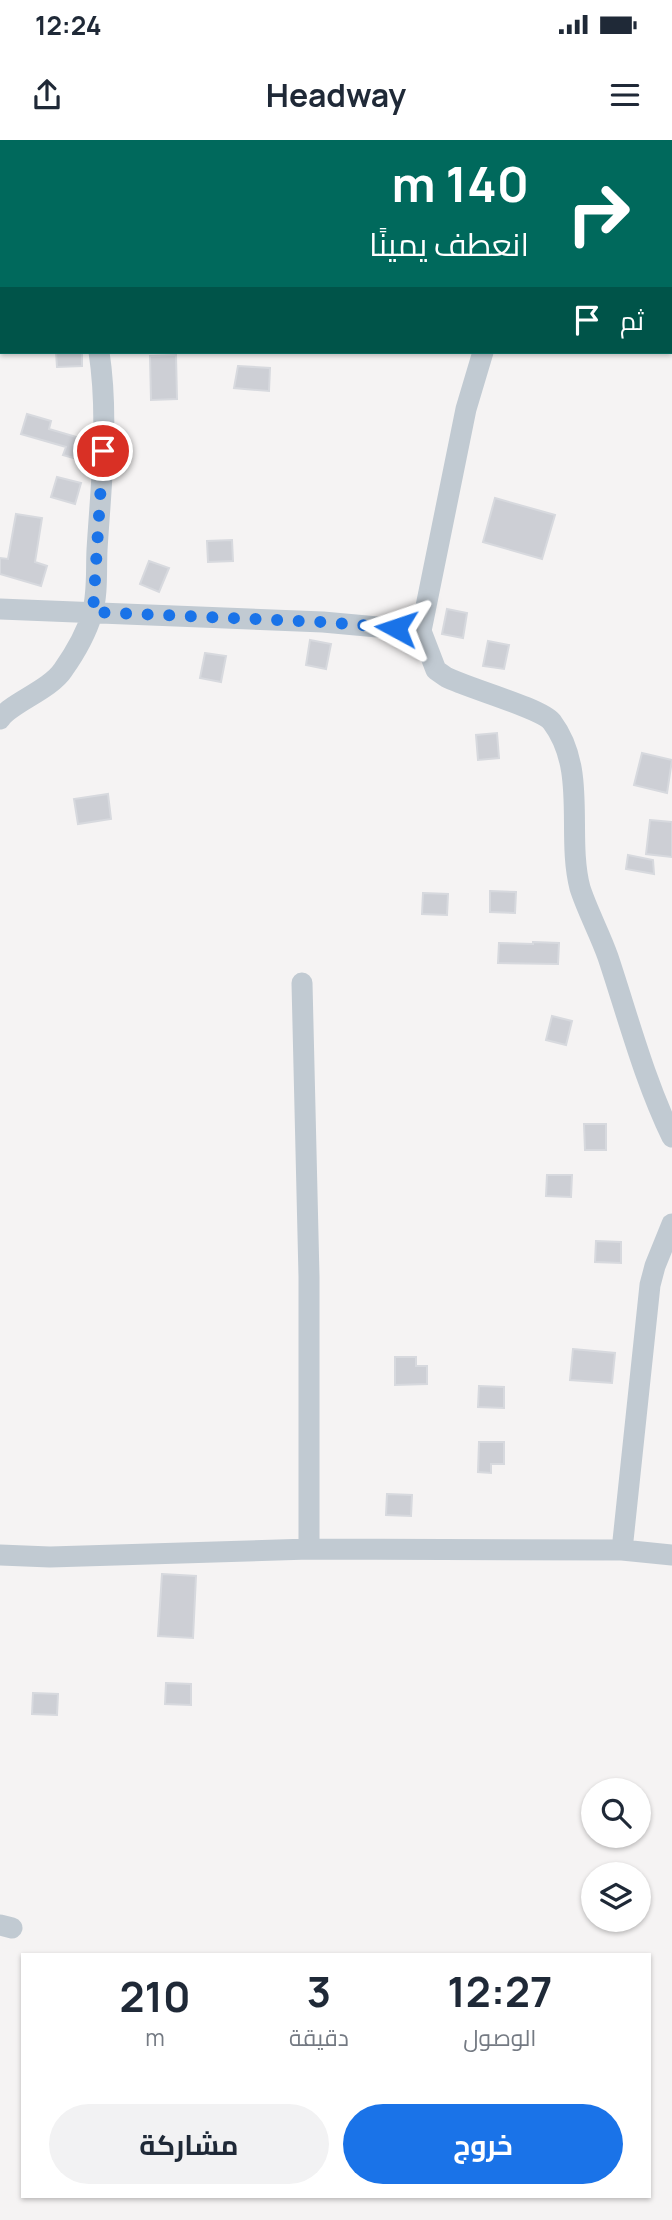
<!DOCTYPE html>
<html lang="ar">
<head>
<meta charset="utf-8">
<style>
	:root { --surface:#fff; --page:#f2f2f3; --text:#1f2937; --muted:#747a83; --accent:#1a73e8 }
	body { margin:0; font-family:Manrope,Cairo,sans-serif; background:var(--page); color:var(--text); direction:rtl; height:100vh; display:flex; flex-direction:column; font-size:26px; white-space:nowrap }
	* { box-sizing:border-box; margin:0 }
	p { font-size:23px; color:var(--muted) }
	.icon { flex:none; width:38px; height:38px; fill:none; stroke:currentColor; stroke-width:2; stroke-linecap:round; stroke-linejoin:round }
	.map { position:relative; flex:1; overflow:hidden; direction:ltr }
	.sheet { position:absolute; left:21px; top:1813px; width:630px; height:245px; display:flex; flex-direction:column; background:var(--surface); border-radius:0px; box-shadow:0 2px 5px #0004; direction:rtl }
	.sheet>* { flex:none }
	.banner { position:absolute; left:0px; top:0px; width:672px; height:214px; box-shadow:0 2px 5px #0004; direction:rtl; background:#00695c; color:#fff; overflow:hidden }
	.fabs { position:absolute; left:581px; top:1638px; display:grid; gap:14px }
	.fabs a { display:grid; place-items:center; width:70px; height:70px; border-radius:50%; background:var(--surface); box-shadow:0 2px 5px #0004; font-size:35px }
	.pin { position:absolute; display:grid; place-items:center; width:60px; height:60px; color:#fff; margin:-30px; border:4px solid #fff; border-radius:50%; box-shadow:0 2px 7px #0007 }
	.me { position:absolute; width:77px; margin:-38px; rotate:275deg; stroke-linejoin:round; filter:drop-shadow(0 0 5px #0008) }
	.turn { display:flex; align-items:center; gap:24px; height:147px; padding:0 28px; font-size:32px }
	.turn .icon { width:91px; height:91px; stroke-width:2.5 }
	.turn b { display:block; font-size:49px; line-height:60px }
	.then { display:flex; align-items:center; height:66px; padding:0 28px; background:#0003; gap:14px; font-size:26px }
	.eta { display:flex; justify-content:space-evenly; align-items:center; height:119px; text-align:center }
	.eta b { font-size:42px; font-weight:700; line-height:49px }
	.primary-button { display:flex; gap:14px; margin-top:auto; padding:14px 28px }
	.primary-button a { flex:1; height:80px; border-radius:42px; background:var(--accent); color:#fff; font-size:28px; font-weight:700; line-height:80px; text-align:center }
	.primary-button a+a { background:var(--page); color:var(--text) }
	.status { display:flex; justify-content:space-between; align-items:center; height:49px; padding:0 35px; background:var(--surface); direction:ltr }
	.status svg { height:19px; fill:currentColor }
	header { display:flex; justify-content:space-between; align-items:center; height:91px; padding:0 28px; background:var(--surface); font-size:32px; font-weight:700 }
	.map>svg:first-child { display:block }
</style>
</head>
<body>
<div class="status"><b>12:24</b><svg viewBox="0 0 49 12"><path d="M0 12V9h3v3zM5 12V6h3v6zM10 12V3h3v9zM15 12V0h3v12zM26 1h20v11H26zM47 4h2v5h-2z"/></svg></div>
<header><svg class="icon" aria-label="menu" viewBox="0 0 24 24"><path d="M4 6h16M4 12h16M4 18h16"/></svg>Headway<svg class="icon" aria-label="share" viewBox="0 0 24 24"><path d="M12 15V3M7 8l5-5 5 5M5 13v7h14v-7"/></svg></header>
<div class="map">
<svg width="672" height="2080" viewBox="0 0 672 2080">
	<rect width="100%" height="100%" fill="#f5f3f3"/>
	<path fill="#cdcfd5" stroke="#d7d9de" stroke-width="2" d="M56 212H82V226L57 227Z
		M176 215 177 259 151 260 150 216Z
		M238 226 270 228 269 251 234 248Z
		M27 274 51 281 49 289 90 301 88 322 63 315 66 307 21 294Z
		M57 337 81 343 75 364 51 357Z
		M495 358 555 375 542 419 483 402Z
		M16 374 42 378 35 422 47 426 41 446 0 434V418L8 419Z
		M232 400 233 421 208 422 207 401Z
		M149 421 169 428 159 452 140 444Z
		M447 469 467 473 463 498 442 494Z
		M310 500 331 504 326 529 306 525Z
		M488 501 509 505 504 529 483 526Z
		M205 513 226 516 221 542 200 538Z
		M497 593 499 618 478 620 476 595Z
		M642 613 672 620 667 653 634 645Z
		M108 654 111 679 78 684 74 659Z
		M650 680 672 682V717L646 714Z
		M628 715 653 720 654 734 626 729Z
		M490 751 516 752 515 773 490 772Z
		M423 753 448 754 447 775 422 774Z
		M533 802 559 803 558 824 498 823 499 803 533 804Z
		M552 876 572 881 566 905 546 900Z
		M584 984H606V1010H585Z
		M547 1035H572L571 1057 546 1056Z
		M596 1101 621 1102V1123L595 1122Z
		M573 1209 615 1213 612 1243 570 1240Z
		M395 1217H416V1226H427V1244L395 1245Z
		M479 1246 504 1247V1268L478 1267Z
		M479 1302H504V1324H491V1333L478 1332Z
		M387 1354 412 1355 411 1376 386 1375Z
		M162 1434 196 1436 193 1498 158 1496Z
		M166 1543 191 1544V1565L165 1564Z
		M33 1553 58 1554 57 1575 32 1574Z"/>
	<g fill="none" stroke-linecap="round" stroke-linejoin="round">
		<path stroke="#c1cad2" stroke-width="21" d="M670 126H672
			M483 212 466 269 421 491 436 530 446 537C467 548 541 568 552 582 588 630 566 694 580 748 587 770 600 794 608 817 628 877 644 939 672 997
			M0 469 323 482 421 491
			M0 579C9 564 50 550 63 530 75 513 86 494 92 474 98 454 96 430 97 410 101 345 109 277 99 212
			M302 843 309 1137V1409
			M622 1410 650 1145 655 1126 672 1084
			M0 1415 50 1417 309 1409 622 1410 672 1415
			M0 1785 12 1788"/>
	</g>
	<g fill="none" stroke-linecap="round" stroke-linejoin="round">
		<path stroke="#1a73e8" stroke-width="12" stroke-dasharray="0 21.6" d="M103 311 93 472 323 482 396 488"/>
	</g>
</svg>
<div class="fabs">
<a><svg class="icon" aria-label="search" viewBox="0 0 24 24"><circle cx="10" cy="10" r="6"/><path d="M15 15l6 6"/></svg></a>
<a><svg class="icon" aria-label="layers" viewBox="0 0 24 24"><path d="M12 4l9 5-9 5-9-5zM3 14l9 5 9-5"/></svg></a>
</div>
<div class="pin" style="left:103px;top:311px;background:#d93025"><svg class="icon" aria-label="arrive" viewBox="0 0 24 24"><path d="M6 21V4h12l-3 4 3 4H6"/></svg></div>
<svg class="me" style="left:396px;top:488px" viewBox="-20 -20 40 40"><path d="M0-17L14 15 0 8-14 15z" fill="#1a73e8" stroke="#fff" stroke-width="4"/></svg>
<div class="banner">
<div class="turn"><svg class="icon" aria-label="right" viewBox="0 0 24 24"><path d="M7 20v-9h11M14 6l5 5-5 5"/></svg><div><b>140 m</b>انعطف يمينًا</div></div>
<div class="then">ثم<svg class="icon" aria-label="arrive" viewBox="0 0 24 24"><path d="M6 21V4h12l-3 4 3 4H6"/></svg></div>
</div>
<section class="sheet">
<div class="eta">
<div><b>12:27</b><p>الوصول</p></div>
<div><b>3</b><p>دقيقة</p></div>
<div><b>210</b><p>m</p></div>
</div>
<div class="primary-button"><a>خروج</a><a>مشاركة</a></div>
</section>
</div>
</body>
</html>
